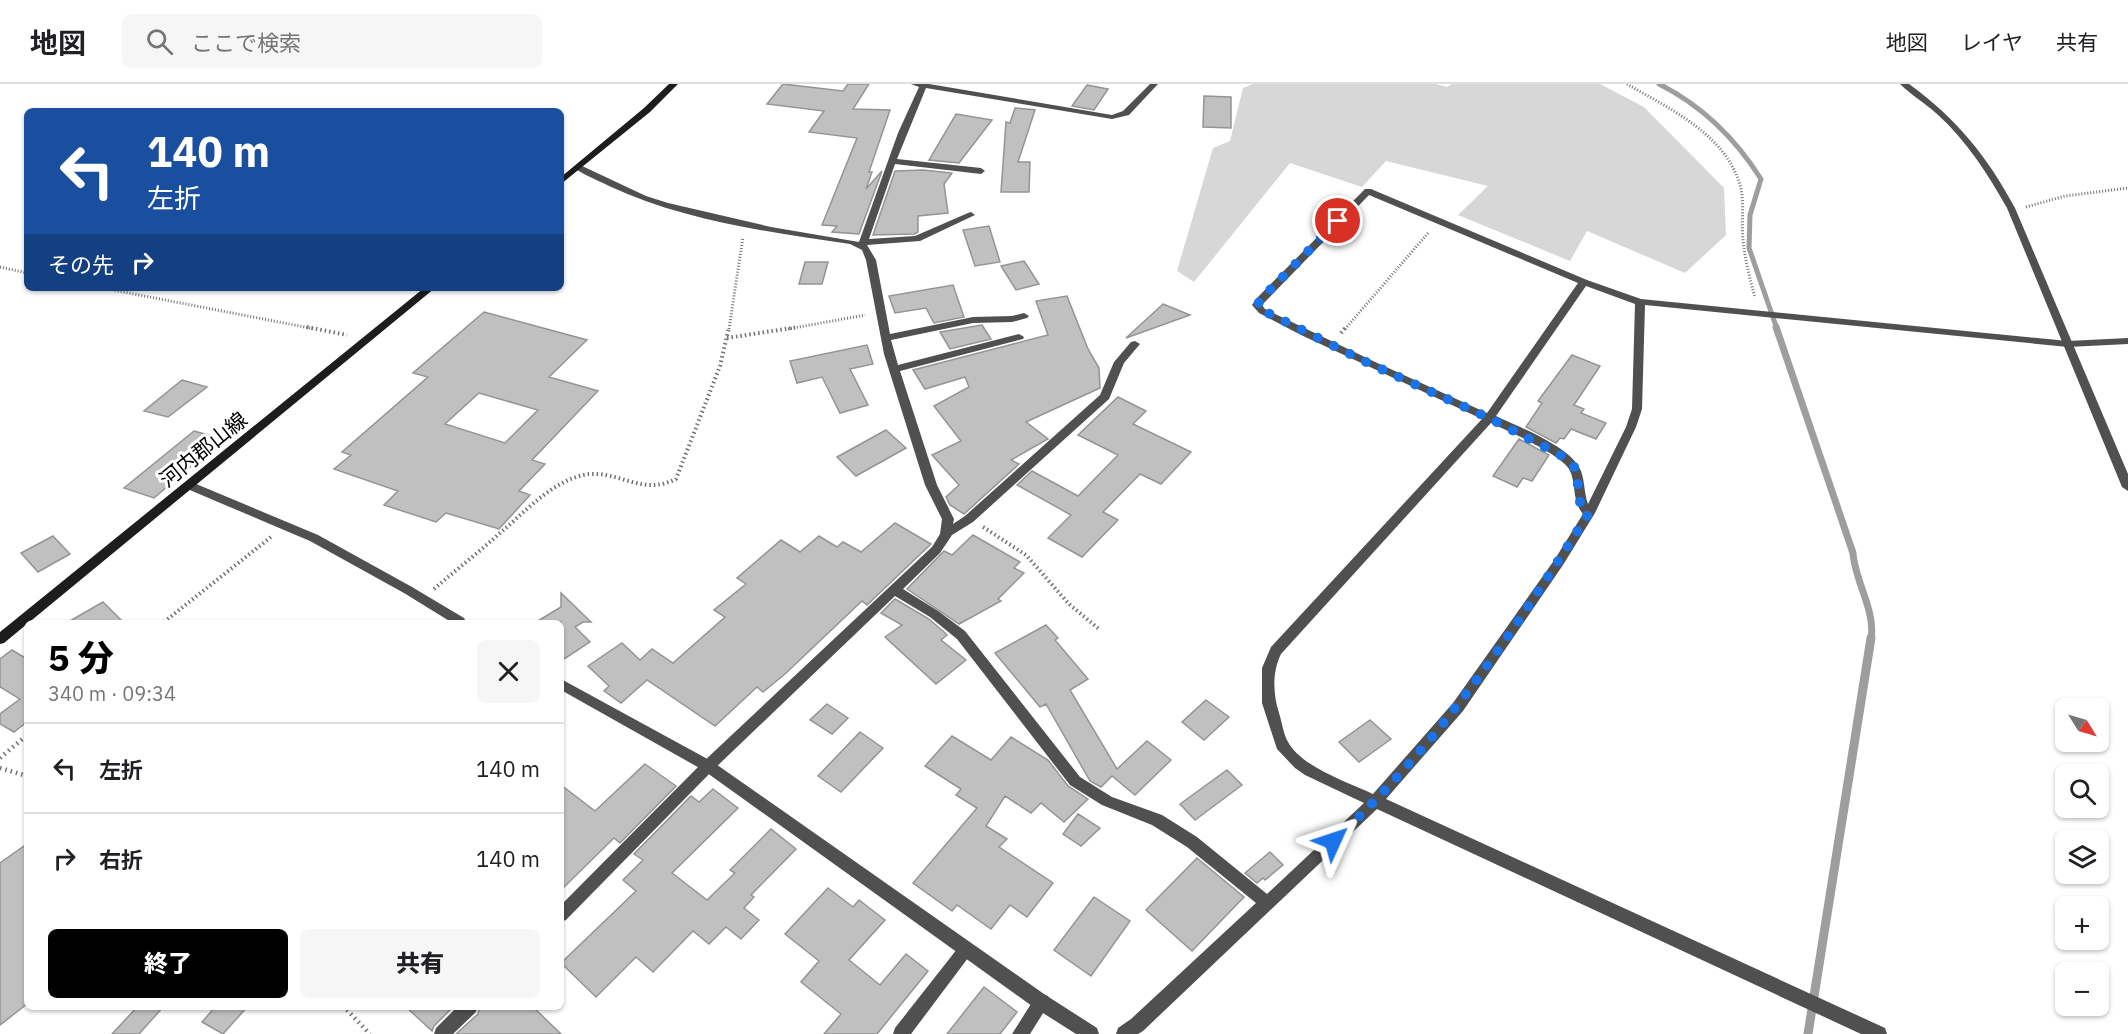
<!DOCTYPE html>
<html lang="ja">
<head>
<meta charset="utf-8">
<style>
	:root { --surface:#fff; --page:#f6f6f6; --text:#202124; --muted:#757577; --line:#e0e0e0; --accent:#000 }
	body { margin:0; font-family:"IBM Plex Sans","Noto Sans JP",sans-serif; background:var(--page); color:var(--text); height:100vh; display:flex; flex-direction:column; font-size:22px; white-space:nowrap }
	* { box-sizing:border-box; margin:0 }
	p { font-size:20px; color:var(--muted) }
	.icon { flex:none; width:33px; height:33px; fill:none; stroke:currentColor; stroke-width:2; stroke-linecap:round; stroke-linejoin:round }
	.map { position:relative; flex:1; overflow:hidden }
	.drawer { position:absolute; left:24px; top:536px; width:540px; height:390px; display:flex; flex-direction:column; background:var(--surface); border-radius:9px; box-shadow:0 2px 4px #0004 }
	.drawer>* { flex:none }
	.top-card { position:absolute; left:24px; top:24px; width:540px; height:183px; border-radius:9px; box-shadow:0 2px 4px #0004; background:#1a4fa0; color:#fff; overflow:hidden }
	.needle { width:39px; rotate:127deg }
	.tools { position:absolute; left:2055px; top:614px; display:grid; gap:12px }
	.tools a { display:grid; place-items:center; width:54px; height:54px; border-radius:9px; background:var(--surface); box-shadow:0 2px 4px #0004; font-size:30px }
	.pin { position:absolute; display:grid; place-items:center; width:51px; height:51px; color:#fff; margin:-26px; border:3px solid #fff; border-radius:50%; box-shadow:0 2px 6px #0007 }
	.me { position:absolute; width:66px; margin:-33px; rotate:48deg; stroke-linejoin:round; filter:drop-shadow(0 0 4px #0008) }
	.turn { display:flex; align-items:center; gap:21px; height:126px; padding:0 24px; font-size:27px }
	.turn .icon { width:78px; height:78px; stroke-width:2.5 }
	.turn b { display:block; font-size:42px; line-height:51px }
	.then { display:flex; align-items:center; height:57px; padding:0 24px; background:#0003; gap:12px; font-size:22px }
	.round { display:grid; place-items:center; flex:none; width:63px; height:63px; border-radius:9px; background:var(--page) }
	.headline { display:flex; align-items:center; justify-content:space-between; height:102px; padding:0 24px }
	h1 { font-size:36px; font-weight:800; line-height:45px; color:var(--accent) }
	.button { display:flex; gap:12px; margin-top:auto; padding:12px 24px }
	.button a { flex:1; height:69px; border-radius:9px; background:var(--accent); color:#fff; font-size:24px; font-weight:800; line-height:69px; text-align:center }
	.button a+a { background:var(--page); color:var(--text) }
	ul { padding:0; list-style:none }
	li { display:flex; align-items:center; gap:18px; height:90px; padding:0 24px; border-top:2px solid var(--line) }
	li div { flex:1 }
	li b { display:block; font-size:22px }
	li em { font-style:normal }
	header { display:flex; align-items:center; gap:36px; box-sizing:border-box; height:84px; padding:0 30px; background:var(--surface); border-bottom:2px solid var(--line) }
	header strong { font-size:28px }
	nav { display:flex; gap:33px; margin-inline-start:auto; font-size:21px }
	.search { width:420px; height:54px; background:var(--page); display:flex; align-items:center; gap:15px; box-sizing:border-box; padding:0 21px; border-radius:9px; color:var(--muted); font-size:22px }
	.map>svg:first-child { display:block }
</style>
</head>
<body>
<header>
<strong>地図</strong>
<div class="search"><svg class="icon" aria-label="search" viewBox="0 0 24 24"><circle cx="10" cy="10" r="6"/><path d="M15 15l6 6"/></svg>ここで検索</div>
<nav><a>地図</a><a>レイヤ</a><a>共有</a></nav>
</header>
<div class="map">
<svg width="2128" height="950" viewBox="0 0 2128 950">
	<rect width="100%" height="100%" fill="#fff"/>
	<path fill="#d7d7d7" d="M1253 0H1436L1447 3 1452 0H1600L1644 23 1724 104 1726 151 1685 189 1587 147 1570 177 1458 131 1488 102 1386 77 1362 103 1290 79 1194 198 1177 187 1213 64 1230 57 1243 4Z"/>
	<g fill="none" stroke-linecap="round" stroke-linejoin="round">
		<path stroke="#9e9e9e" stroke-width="5" d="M1659 0C1703 22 1735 54 1761 95L1750 131 1749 164 1777 245"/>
		<path stroke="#9e9e9e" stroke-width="7" d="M1776 243 1853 469C1855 498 1876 527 1871 555"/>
		<path stroke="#9e9e9e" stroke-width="9" d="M1808 950 1871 554"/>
	</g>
	<path fill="#c0c0c0" stroke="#949494" stroke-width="1.5" fill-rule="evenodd" d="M783 0 843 7 848 0H869L853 25 890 26 869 88H872L866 105 882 87 859 150 832 148 837 142 822 141 857 54 809 48 824 27 767 20Z
		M1087 1 1108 5 1094 26 1072 22Z
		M1204 12 1231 13V44L1203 43Z
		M1015 24 1035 26 1018 78H1030L1029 108H1001L1006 38 1010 39Z
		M956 30 992 36 959 79 929 76Z
		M923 86 952 89 944 100 948 129 918 132V148L914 150 873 151 895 87Z
		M989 142 1000 178 975 182 963 146Z
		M1024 177 1039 200 1016 206 1001 182Z
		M805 178H828L822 200H799Z
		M953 201 964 233 934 239 926 224 895 229 889 212Z
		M1067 212 1088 265 1099 284 1100 304 1026 338 1048 355 1011 376 1019 380 964 430 950 421 946 413 959 401 932 371 961 357 934 322 969 303 965 293 925 305 913 286 1048 251 1036 217Z
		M1163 220 1190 231 1126 254Z
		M484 228 587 256 549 293 598 307 532 376 545 380 519 407 530 411 499 445 446 429 436 438 384 421 398 407 334 385 351 371 342 368 428 293 413 289ZM479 309 538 326 505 359 445 340Z
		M982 241 991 255 950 265 940 248Z
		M867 261 873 280 850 285 868 321 840 329 822 293 797 299 790 277Z
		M1572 271 1600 282 1574 321 1584 325 1581 329 1606 339 1596 355 1571 345 1564 355 1560 354 1556 359 1526 343 1542 319 1538 317Z
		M182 296 207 303 168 333 144 327Z
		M1118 313 1146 327 1133 340 1191 368 1161 400 1140 390 1103 428 1118 436 1082 473 1048 454 1071 431 1017 401 1032 387 1078 412 1118 371 1078 351Z
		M886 346 906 364 856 392 837 373Z
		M194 347 223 355 154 414 124 404Z
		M1519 355 1549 371 1532 397 1523 394 1517 403 1493 392Z
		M895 439 931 460 867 521 862 517 785 590 763 608 757 603 715 642 647 596 621 619 604 607 609 602 588 582 622 559 640 576 652 565 673 579 725 533 714 526 746 500 737 494 781 456 800 468 819 452 837 463 843 458 861 468Z
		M973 451 1020 478 1014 484 1024 489 998 515 1001 517 959 540 907 505 944 467 952 471Z
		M53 452 70 470 38 488 21 469Z
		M561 509 591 538H583L575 543 590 558 561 577V538H536L561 523Z
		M895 515 929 535 944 548 947 551 941 556 966 576 936 600 885 553 902 541 881 529Z
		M103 518 123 538H68Z
		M1046 541 1058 554 1055 556 1088 595 1070 606 1117 685 1147 657 1171 676 1135 711 1112 692 1101 703 1090 697 1046 620 1040 623 995 569Z
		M12 566 27 575V638L14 648 0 640V630L20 615 0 603V575Z
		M1206 616 1229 633 1204 656 1182 638Z
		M827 620 848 634 832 650 810 636Z
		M1370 636 1391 655 1359 678 1339 658Z
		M860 648 883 664 841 708 818 692Z
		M952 652 991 676 1011 653 1048 676 1068 702 1088 715 1064 738 1041 719 1031 729 1005 712 986 742 1007 755 999 763 1053 799 1027 833 1010 821 991 845 957 821 952 827 913 799 977 724 956 711 961 705 925 682Z
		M645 680 676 702 620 759 614 754 561 806V701L595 727Z
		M1227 686 1242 701 1195 736 1180 720Z
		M713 705 738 724 672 789 707 816 735 789 730 786 771 745 796 765 751 811 754 813 744 824 759 836 741 855 726 843 709 860 693 847 653 888 636 873 596 913 561 879 636 807 623 796 643 776 634 770 691 712 699 718Z
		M1078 730 1100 744 1081 762 1063 750Z
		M27 760V920L0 941V779Z
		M1270 768 1283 781 1265 796 1263 794 1257 799 1245 789Z
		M1197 774 1244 813 1192 867 1146 826Z
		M828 804 853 823 859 816 885 836 849 876 880 901 906 870 928 887 877 950H824L841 930 801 898 819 877 785 850Z
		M1094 813 1130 837 1091 892 1054 866Z
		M984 903 1017 928 1000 950H947Z
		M138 922H164L139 950H112Z
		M216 922H248L223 950 202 938Z
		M405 922H454L434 942 432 947Z
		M480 922H532L561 950H456L478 930Z"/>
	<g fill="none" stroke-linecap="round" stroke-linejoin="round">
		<path stroke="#727272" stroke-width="3" stroke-dasharray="1 2" stroke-linecap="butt" d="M1627 0C1670 25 1725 50 1740 101 1745 118 1741 138 1743 156 1745 176 1750 195 1755 214
			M2026 123 2065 112 2128 104
			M0 183 27 189
			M103 204 315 245
			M729 245 743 153
			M788 245 865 231
			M1345 245 1429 148"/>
		<path stroke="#727272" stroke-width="4" stroke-dasharray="1.5 3" stroke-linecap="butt" d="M307 243 347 251
			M1341 249 1346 243
			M727 254 798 243
			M983 443 1026 471 1069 520 1099 545
			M434 505C456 486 479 468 500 449 525 428 550 399 583 391 617 384 641 413 676 395L720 282 729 243
			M164 538 271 453"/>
		<path stroke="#727272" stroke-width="4.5" stroke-dasharray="1.5 4" stroke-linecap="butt" d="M0 674 27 651
			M0 684 27 692
			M343 922 370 950"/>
		<path fill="#505050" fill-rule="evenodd" d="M911 0H929L1112 31 1123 27 1150 0H1158L1129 31 1112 35 926 4 897 75 981 84 985 87 981 90 895 80 869 155 915 152 968 129 971 128 975 131 920 157 867 161 876 176 890 250 973 233 1012 232 1024 229 1029 232 1027 234 1012 238 973 239 891 256 898 281 1019 250 1024 253 1023 255 900 287 937 401 954 435 953 440 965 432 1100 311 1114 278 1131 258 1135 257 1140 260 1124 279 1109 315 973 438 952 451 940 469 903 505 938 527 965 547 1080 693 1112 713 1162 731 1197 753 1267 810 1364 719 1305 691 1295 684 1277 665 1262 619V584L1271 563 1482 335 1301 251 1259 229 1252 221 1256 215 1365 105H1371L1587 196 1641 215 2068 257 2128 254V260L2068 263 1645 221 1642 325 1636 343 1595 429 1563 481 1463 627 1386 715 1885 944 1887 950H1861L1377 725 1143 947 1138 950H1116L1118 944 1131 935 1256 819 1187 763 1152 741 1102 721 1070 701 957 555 930 533 895 512 713 686 566 836 561 838V821L703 678 932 463 940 450 942 435 925 401 884 270 866 176 862 166 850 160C769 148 684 137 609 102 598 96 583 91 573 83L580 81 646 112 668 119 771 143 859 158 898 49 919 3ZM1369 111 1578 199 1487 329 1373 277 1265 225 1262 221ZM1586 202 1635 220 1632 325 1626 343 1588 420C1584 409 1585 398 1581 387 1572 363 1519 343 1496 332ZM1491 339C1508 347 1560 370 1569 385 1577 399 1571 416 1583 430L1555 475 1453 619 1373 710C1348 698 1300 683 1287 656 1283 648 1282 638 1279 629 1273 610 1272 588 1281 570Z
			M966 858 971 860 974 865 971 870 911 950H893L895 944 961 860Z
			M1042 910 1048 912 1050 918 1030 950H1012L1036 912Z
			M458 922H478L476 928 453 950H434L436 944Z"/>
		<path fill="#505050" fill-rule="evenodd" d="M1900 0H1909C1957 35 1987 72 2015 124L2128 390V407L2122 403 2007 124C1987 89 1967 57 1937 30 1925 19 1911 11 1900 0Z
			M189 397 318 451 412 503 464 534 466 538H451L404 509 310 457 185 404 183 401Z
			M561 595 713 678 1044 910 1097 944 1099 950H1076L1032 922 703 686 561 606Z"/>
		<path fill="#1d1d1d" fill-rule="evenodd" d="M669 0H678L650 28 561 100V93L644 24Z
			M424 204H435L4 559 0 560V548Z"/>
	</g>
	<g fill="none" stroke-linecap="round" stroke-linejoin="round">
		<path stroke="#1a73e8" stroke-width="10" stroke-dasharray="0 18" d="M1333 757C1439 661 1513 548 1589 429L1582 423 1580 418 1576 385 1566 374 1489 334 1370 280 1258 224 1259 217 1338 137"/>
	</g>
	<g text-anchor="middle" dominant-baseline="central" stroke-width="6" stroke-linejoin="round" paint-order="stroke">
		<g font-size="21" fill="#000" stroke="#fff">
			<text transform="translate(203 365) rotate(-39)">河内郡山線</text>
		</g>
	</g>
</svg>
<div class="tools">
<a><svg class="needle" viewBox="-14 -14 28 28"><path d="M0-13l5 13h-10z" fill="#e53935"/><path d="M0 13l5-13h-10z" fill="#757577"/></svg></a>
<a><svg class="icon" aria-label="search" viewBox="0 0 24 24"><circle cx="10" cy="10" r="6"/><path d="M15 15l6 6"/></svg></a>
<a><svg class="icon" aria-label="layers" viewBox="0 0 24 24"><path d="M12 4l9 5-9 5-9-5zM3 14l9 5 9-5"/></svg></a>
<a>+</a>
<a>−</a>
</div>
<div class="pin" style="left:1338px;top:137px;background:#d93025"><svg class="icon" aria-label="arrive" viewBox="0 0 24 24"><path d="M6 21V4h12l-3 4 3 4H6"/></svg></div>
<svg class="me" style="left:1333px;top:757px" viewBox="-20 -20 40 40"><path d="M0-17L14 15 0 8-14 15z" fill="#1a73e8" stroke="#fff" stroke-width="4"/></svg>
<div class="top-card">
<div class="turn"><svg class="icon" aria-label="left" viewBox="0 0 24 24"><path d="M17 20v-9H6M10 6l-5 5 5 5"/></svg><div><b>140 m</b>左折</div></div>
<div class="then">その先<svg class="icon" aria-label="right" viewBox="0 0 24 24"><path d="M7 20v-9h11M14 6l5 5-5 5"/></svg></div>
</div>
<section class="drawer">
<div class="headline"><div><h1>5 分</h1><p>340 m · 09:34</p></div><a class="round"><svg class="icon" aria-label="close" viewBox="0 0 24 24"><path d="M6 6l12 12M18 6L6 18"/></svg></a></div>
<ul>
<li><svg class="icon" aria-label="left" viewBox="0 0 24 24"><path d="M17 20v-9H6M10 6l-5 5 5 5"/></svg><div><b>左折</b></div><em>140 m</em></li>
<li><svg class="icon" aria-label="right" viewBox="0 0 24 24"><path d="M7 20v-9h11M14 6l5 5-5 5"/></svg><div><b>右折</b></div><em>140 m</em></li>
</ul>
<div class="button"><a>終了</a><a>共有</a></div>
</section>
</div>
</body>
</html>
